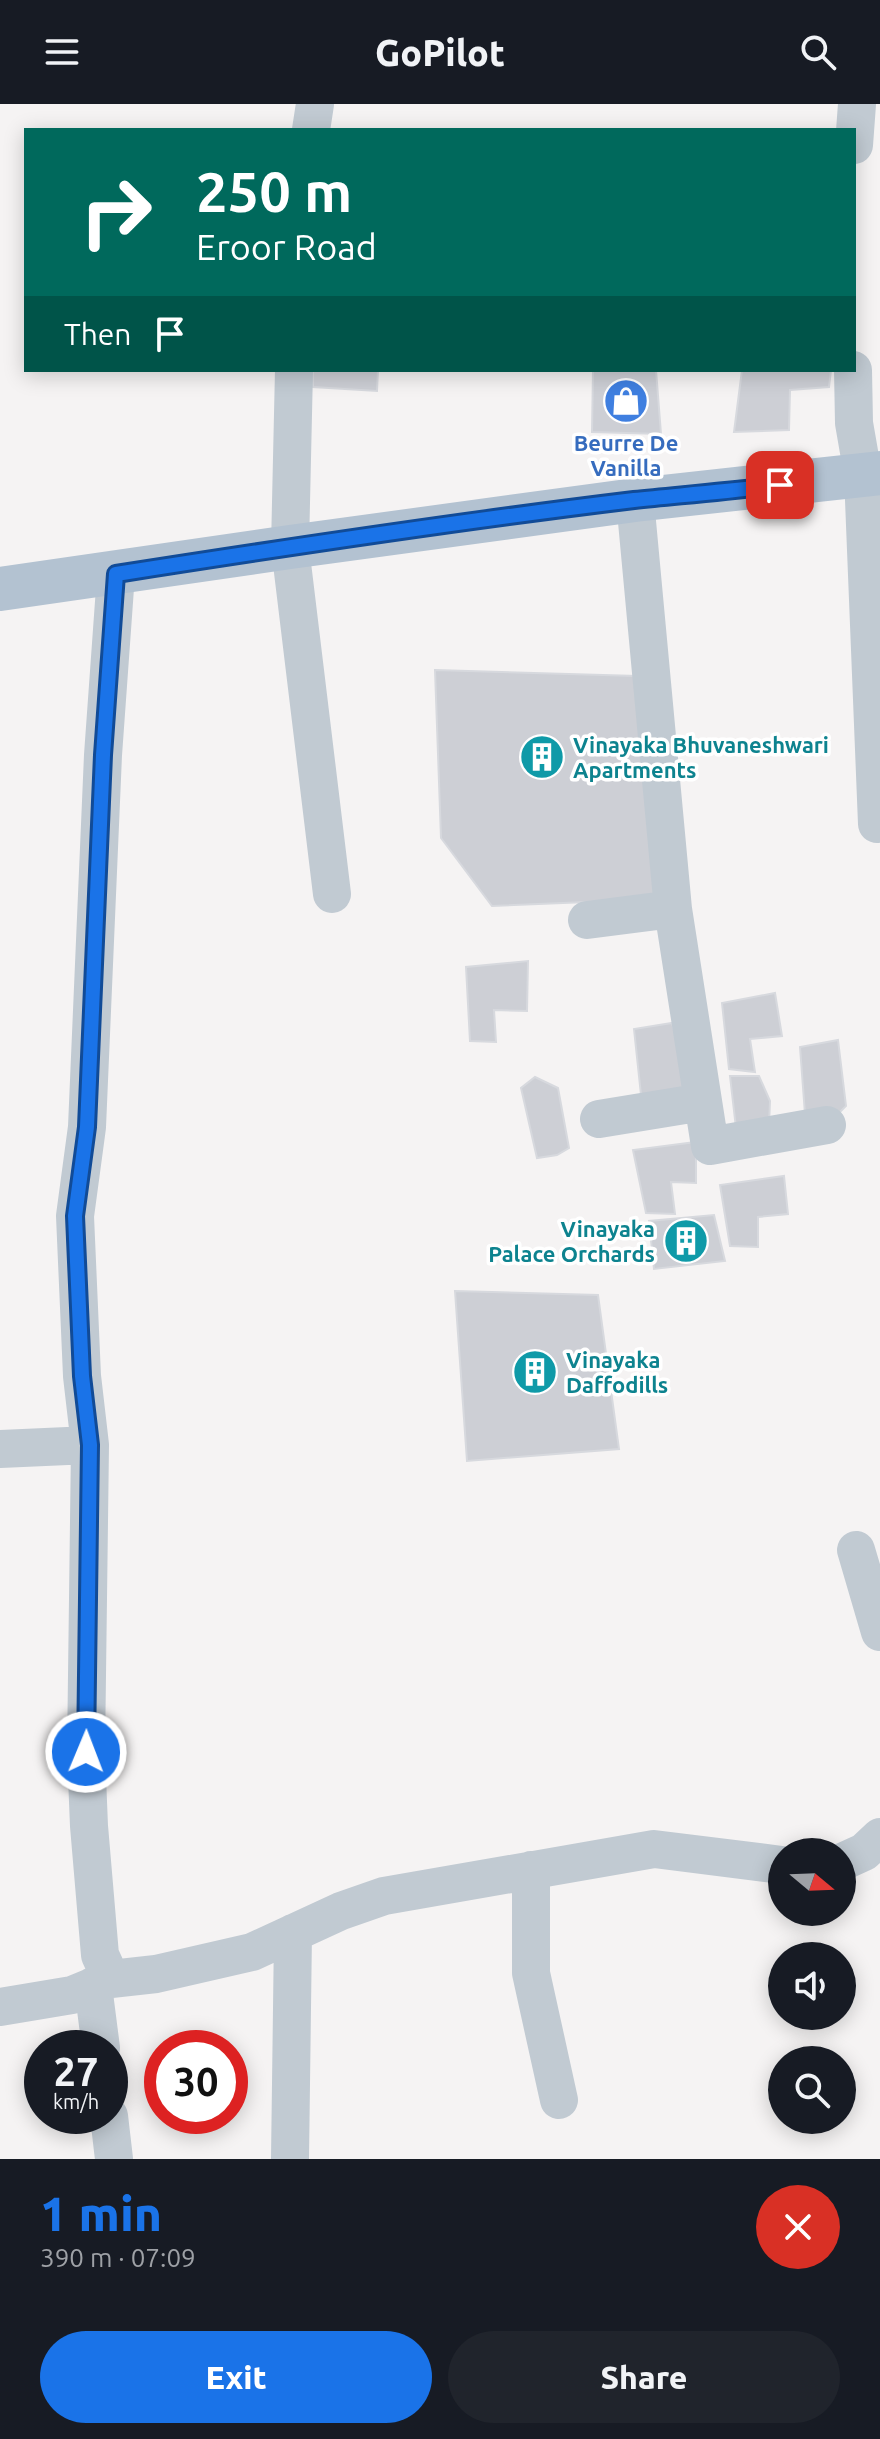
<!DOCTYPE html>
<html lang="en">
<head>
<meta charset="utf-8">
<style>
	:root { --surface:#171b24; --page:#20242c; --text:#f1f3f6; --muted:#9ea1a6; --accent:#1a73e8 }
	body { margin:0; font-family:Ubuntu,sans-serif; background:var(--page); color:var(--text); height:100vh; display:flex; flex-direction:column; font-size:30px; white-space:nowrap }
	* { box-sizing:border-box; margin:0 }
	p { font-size:26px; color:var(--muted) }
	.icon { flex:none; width:44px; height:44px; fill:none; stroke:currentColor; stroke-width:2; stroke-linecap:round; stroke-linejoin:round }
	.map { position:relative; height:2055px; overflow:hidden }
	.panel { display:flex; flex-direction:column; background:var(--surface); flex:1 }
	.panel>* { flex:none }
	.guide { position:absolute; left:24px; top:24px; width:832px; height:244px; border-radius:0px; box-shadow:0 4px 20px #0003; background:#00695c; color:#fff; overflow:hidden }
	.needle { width:52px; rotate:109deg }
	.fabs { position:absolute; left:768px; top:1734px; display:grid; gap:16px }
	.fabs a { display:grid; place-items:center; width:88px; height:88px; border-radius:50%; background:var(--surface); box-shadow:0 4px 20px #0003; font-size:40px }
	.speed { position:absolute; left:24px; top:1926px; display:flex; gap:16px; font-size:40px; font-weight:700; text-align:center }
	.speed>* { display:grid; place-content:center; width:104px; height:104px; border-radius:50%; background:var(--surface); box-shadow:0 4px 20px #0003; line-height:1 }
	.speed small { font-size:20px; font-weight:400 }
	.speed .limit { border:12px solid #d22; background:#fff; color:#111 }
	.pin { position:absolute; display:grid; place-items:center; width:68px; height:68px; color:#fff; margin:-34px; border-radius:16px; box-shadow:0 4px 12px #0006 }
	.me { position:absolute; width:88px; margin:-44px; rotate:1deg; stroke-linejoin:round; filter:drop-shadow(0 0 6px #0008) }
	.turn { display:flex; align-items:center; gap:28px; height:168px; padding:0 40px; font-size:36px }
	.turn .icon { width:104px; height:104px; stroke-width:2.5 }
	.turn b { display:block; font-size:56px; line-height:68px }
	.then { display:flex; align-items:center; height:76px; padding:0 40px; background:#0003; gap:16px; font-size:30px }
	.round { display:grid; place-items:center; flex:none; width:84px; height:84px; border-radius:42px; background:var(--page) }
	.head { display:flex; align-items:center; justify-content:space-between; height:136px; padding:0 40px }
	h1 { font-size:48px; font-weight:800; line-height:60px; color:var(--accent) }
	.cta { display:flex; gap:16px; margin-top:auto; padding:16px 40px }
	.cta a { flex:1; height:92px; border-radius:48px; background:var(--accent); color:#fff; font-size:32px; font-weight:800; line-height:92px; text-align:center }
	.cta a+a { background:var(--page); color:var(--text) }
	header { display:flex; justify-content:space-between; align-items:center; height:104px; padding:0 40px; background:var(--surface); font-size:36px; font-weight:800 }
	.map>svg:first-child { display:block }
</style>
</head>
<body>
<header><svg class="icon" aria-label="menu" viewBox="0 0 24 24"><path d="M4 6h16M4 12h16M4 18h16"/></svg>GoPilot<svg class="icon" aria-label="search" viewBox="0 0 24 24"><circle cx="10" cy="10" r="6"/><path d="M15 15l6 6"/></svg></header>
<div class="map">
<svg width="880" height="2055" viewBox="0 0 880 2055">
	<rect width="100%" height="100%" fill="#f5f3f3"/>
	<path fill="#cdcfd5" stroke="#d7d9de" stroke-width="2" d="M313 266H378L377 287 313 283Z
		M593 266H656L661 330 592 328Z
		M742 266H831L829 283 790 286 789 326 734 328Z
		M435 566 637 572 660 795 492 802 441 734Z
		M528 857 527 907 494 906 496 938 470 937 466 863Z
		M775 889 782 932 750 935 755 968 729 965 722 899Z
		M672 919 691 986 641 991 634 925Z
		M838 936 846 1002 835 1013 805 1010 800 943Z
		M730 972H759L770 997 769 1022 736 1024Z
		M535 973 558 984 569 1044 557 1051 537 1054 521 984Z
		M696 1038V1079L671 1078 675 1110 646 1109 633 1046Z
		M784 1072 788 1110 758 1113V1143L730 1142 720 1081Z
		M714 1111 725 1157 654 1165 649 1117Z
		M455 1187 598 1191 619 1345 467 1357Z"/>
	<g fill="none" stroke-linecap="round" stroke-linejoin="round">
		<path stroke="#c1cad2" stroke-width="38" d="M311 26 315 0
			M854 41 857 0
			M294 266 290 443 332 790
			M853 266 854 319 863 371 877 720
			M635 396 673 805 710 1042 827 1021
			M116 470 103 651 87 1023 75 1112 82 1272 90 1341 86 1648 89 1722 100 1851 111 1875 156 1870 252 1848 341 1807 384 1792 654 1745 782 1761
			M587 816 673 805
			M599 1015 703 998
			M0 1345 90 1341
			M856 1446 880 1528
			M842 1758 864 1748 880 1733
			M531 1766V1869L559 1996
			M93 1882 101 1944
			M0 1903 72 1891 111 1875
			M109 2012 114 2055
			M290 2055 293 1829"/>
		<path stroke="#b3c2d1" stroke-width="44" d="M0 485 290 443 635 396 880 369"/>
	</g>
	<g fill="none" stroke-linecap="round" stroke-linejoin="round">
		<g stroke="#114b97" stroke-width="20">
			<path id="route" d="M86 1648 90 1341 82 1272 75 1112 87 1023 103 651 116 470C288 443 461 417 634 396 683 391 731 387 780 381"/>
		</g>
		<use href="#route" stroke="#1a73e8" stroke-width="14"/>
	</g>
	<defs>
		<g id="shop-disc" transform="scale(2.3)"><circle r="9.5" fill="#3f7fe0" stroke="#fff"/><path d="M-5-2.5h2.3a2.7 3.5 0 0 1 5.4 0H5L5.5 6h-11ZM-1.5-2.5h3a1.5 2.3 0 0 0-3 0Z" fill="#fff"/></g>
		<g id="building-disc" transform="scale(2.3)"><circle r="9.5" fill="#0f9aa8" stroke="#fff"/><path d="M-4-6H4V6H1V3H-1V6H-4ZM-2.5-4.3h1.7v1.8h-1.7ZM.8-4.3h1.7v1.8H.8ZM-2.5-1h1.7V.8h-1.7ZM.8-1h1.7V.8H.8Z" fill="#fff"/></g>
	</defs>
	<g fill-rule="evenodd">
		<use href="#shop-disc" x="626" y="297"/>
		<use href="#building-disc" x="542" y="653"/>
		<use href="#building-disc" x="686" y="1137"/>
		<use href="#building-disc" x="535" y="1268"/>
	</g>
	<g text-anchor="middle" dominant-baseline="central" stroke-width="7" stroke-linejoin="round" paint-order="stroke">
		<g font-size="22" font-weight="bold" fill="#366cbe" stroke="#fff">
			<text x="626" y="338">Beurre De<tspan x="626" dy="25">Vanilla</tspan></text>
		</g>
		<g font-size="22" font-weight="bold" fill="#0d838f" stroke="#fff" text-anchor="start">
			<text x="573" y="640">Vinayaka Bhuvaneshwari<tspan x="573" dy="25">Apartments</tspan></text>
			<text x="655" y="1124" text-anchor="end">Vinayaka<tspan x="655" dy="25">Palace Orchards</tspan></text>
			<text x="566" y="1255">Vinayaka<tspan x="566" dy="25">Daffodills</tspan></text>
		</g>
	</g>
</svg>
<div class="fabs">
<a><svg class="needle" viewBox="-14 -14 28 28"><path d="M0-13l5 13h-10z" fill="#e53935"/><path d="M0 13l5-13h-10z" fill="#9ea1a6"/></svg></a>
<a><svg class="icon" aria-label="sound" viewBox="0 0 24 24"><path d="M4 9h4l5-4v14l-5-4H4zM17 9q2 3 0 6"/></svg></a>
<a><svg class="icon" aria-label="search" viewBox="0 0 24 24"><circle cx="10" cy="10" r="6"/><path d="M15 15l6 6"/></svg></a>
</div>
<div class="speed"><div>27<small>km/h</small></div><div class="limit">30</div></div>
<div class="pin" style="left:780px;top:381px;background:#d93025"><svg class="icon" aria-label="arrive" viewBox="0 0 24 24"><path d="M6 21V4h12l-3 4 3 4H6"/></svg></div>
<svg class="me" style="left:86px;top:1648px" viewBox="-20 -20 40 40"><circle r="17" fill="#1a73e8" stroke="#fff" stroke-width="3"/><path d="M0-11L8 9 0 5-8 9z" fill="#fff"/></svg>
<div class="guide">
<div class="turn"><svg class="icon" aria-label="right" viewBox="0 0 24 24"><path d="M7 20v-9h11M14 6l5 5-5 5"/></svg><div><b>250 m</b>Eroor Road</div></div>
<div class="then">Then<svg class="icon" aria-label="arrive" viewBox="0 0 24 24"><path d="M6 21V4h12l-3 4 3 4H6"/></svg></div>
</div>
</div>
<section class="panel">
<div class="head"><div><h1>1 min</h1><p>390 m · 07:09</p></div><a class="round" style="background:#d93025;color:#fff"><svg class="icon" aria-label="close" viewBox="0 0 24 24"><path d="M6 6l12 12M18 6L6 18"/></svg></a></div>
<div class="cta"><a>Exit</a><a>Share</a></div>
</section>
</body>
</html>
